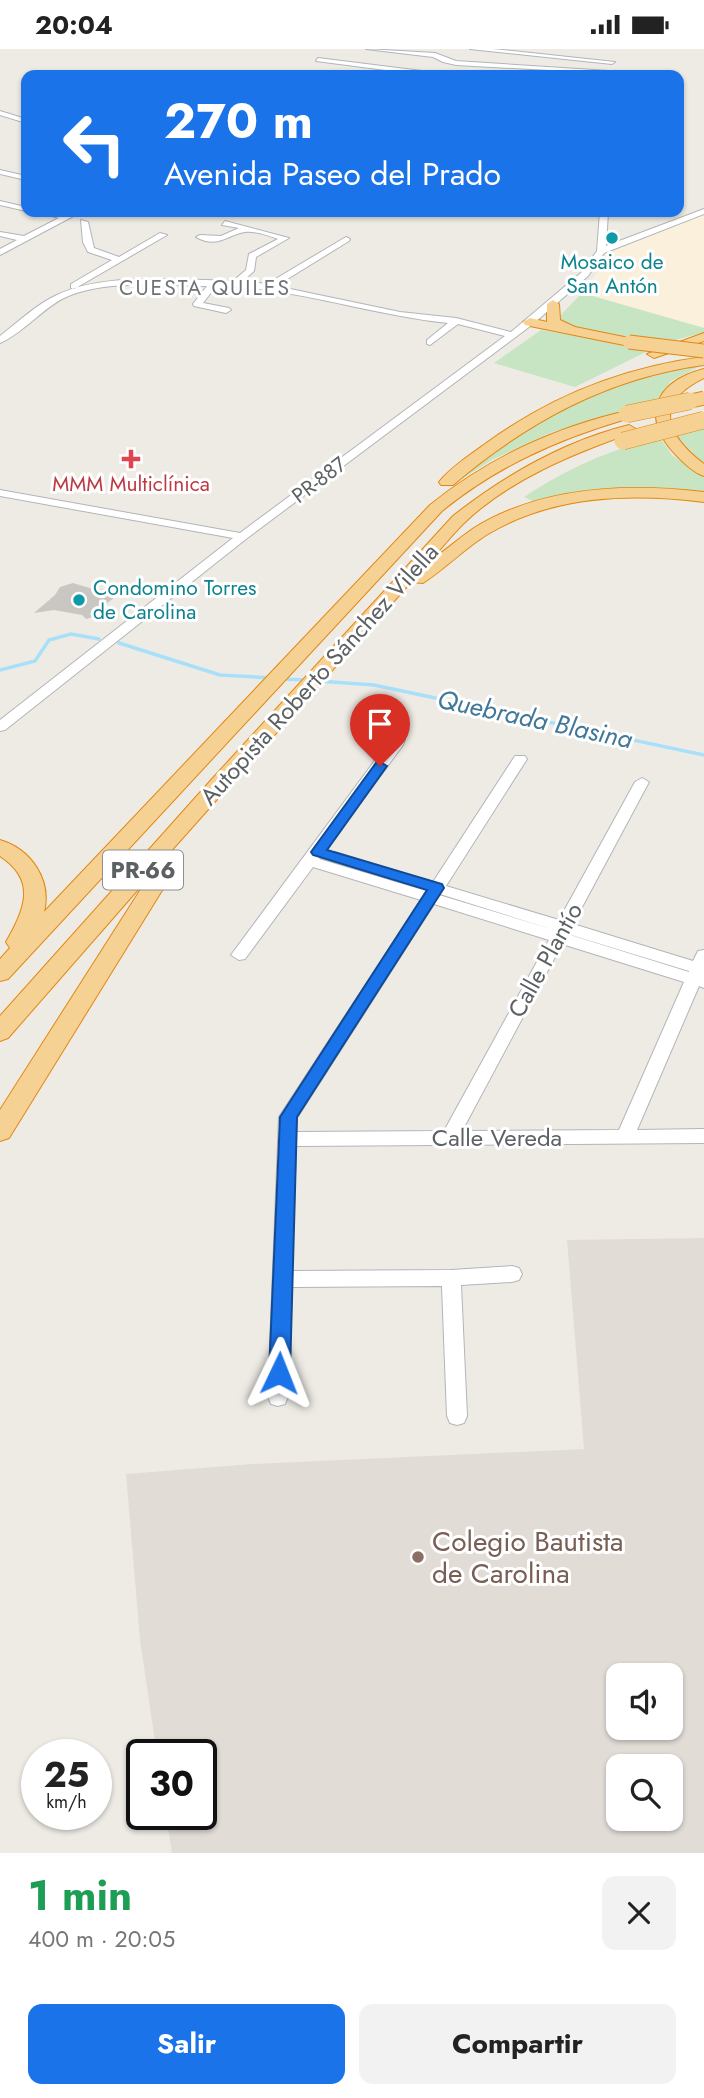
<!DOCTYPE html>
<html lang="es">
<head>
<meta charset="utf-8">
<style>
	:root { --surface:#fff; --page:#f2f2f2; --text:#222; --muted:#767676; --accent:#1a73e8 }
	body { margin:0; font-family:Jost,sans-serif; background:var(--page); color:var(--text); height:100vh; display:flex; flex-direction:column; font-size:26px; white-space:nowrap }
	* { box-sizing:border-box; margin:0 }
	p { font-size:23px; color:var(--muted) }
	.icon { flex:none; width:38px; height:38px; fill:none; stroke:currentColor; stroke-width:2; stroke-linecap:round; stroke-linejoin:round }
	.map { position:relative; height:1804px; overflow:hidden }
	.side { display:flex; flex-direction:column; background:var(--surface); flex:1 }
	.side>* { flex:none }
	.guide { position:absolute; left:21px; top:21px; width:663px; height:147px; border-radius:14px; box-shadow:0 2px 5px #0004; background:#1a73e8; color:#fff; overflow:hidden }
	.buttons { position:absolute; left:606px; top:1614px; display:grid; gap:14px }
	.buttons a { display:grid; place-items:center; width:77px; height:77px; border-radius:14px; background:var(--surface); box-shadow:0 2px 5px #0004; font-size:35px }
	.speed { position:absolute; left:21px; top:1690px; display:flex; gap:14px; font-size:35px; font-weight:700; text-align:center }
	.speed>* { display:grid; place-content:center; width:91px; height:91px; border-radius:50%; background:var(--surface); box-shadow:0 2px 5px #0004; line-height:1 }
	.speed small { font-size:18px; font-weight:400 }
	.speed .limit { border:4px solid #111; border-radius:10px; background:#fff; color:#111 }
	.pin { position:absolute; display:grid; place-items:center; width:60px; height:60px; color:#fff; margin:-72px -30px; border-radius:50% 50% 50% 0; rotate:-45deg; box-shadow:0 0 7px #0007 }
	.pin .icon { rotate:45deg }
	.me { position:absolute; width:77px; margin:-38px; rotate:2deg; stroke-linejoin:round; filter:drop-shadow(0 0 5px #0008) }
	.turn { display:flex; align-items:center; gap:24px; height:147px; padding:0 28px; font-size:32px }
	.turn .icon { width:91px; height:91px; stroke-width:2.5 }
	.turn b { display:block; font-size:49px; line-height:60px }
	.round { display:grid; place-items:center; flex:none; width:74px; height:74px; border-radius:14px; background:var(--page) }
	.summary { display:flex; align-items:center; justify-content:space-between; height:119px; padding:0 28px }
	h1 { font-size:42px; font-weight:700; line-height:52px; color:#1e9e55 }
	.primary-button { display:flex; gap:14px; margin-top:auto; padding:14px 28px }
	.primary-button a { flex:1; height:80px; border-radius:14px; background:var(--accent); color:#fff; font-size:28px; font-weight:700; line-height:80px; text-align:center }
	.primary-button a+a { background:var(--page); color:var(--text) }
	.status { display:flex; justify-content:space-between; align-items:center; height:49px; padding:0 35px; background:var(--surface); direction:ltr }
	.status svg { height:19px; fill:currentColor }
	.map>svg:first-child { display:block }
</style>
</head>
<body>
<div class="status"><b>20:04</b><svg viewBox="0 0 49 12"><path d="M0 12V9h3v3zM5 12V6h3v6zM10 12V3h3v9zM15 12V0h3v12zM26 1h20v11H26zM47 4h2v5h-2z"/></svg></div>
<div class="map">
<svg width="704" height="1804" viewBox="0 0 704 1804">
	<rect width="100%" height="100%" fill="#eeebe5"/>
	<path fill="#fbf0dc" d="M704 166V279L582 244 612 204 625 196Z"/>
	<path fill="#e1dcd6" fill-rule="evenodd" d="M704 1189V1804H172L166 1766H201V1706H157L140 1591 126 1425 252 1415 584 1400 567 1191ZM618 1626H670V1678H618ZM618 1717H670V1769H618Z"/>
	<path fill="#c7e4c3" d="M582 244 704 279V284C690 286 674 293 660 293 638 294 573 284 558 269Z
		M541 281 652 300 575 338 494 314Z
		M704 315 671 332 655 353 552 383 492 411 455 434 498 397 598 341 629 328Z
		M704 376V415L672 383Z
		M661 390 672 406 704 428V444L535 453 524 448C567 420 610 399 661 390Z"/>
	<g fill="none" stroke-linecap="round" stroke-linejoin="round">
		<path stroke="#a9e0f9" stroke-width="3.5" d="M119 594 220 626 271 629
			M0 621 35 612 49 591 71 585 99 590
			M283 630 306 631
			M318 632 374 636 704 706"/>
	</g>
	<path fill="#cac6c2" d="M73 534 96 541 111 540 115 548 96 563 98 567 86 570 82 566 54 561 34 564 55 546 60 538Z"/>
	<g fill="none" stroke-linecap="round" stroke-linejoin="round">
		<g stroke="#b2b5b9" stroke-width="2">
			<path id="minor" d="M366 0 435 4 456 12 625 23 622 25 456 16 443 13 433 8Z
				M470 0H493L615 13 612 15Z
				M318 9 438 24 441 26H424L316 12Z
				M0 62 26 70V74L0 66Z
				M0 121 26 127V131L0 125Z
				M0 152 26 158V162L0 156Z
				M704 160V165L604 204 588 227 533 275 246 490 5 681 0 682V671L233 489 0 447V441L240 484 505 287 458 275 430 296 427 295V291L448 274C370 266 293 238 216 237L203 254 229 259 231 261 226 264 194 257 193 255 207 237C165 236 100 230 62 250 40 262 23 284 0 294V287C18 273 37 255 57 246 105 223 181 231 233 232L246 221 249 205 278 190C267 186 256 182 245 183 226 186 218 200 196 188L200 186 221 187 239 179 222 176 225 172 289 189 256 208 254 222 243 232 267 235 346 188 350 190 349 192 276 237 400 263 456 269 511 283 582 223 597 202 600 163H608L606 197Z
				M37 163 66 165 81 163 0 206V200L17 191 0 187V183L24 187 59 169Z
				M81 171 88 173 94 199 119 208 160 184 167 186 74 240 71 239V235L112 211 88 203 83 193Z
				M398 686 405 690 403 696 319 810 426 842 330 811 328 808 335 803 433 833 515 707H525L527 710 446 837 559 871 635 733 642 729 649 733 573 875 693 912 698 902 704 901V939L699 937 637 1081 704 1080V1094L296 1097 292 1222 451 1221 512 1217 519 1219 522 1225 519 1231 512 1233 461 1236 467 1367 464 1374 457 1376 450 1374 447 1367 442 1237 292 1238 288 1348 285 1355 278 1357 271 1355 268 1348 279 1068 421 851 313 818 245 910 239 911 231 906 393 687ZM440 845 554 881 439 846ZM434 855 549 891 444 1082 296 1083 297 1069ZM567 885H568L689 922V923ZM562 895 684 933 619 1081 462 1082Z"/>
		</g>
		<g stroke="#e38710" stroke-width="2">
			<path id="highway" d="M553 251 559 255 560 271 575 278 629 289 636 293 629 297 525 276 523 273 530 269 547 273V255Z
				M704 284V292L654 309 647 305Z
				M704 308V316C607 329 526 374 453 436H441L439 433C451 418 470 406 485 395 551 347 624 318 704 308Z
				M704 320V329C653 354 665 385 704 415V427C694 424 685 415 678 408 640 370 653 333 704 320Z
				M618 364 623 365 625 368 623 371C556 391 496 418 442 462L8 930 0 932V910L10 899 6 893C24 861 38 832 0 807V791C31 800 52 831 44 863L430 456C486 411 549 381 618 364Z
				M629 376 636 380 634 383C575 404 509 430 463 475 451 487 439 502 427 515 443 503 458 490 474 479 542 437 627 434 704 443V453C631 444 553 446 488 485 465 499 446 519 423 534L411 533 171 802 179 804 182 809 9 1089 0 1092V1061L148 829 8 989 0 992V967L213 729 453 467C505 426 565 392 629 376Z"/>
		</g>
		<use href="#minor" fill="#fff" fill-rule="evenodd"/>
		<use href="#highway" fill="#f6d194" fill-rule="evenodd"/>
		<g stroke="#e38710" stroke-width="15" stroke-linecap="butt">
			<path id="highway-bridge-far1" d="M629 293 704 302
				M682 354 704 349"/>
		</g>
		<g stroke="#e38710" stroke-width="18" stroke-linecap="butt">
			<path id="highway-bridge" d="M627 365 690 352
				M623 392 704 371"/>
		</g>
		<use href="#highway-bridge-far1" stroke="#f6d194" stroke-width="13"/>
		<use href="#highway-bridge" stroke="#f6d194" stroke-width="17"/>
	</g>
	<path fill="#1a73e8" stroke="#114b97" stroke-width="2" d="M380 713 387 717 327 801 442 835 444 839 297 1068 290 1324 287 1331 279 1333 272 1331 269 1324 280 1068 427 841 313 806 311 803 376 714Z"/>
	<g fill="#0f9aa8" stroke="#fff" stroke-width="2.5">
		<circle cx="612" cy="189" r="7"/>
		<circle cx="79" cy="551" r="7"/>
	</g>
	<path fill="#e0444e" stroke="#fff" stroke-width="2.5" d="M127.5 399.5h7v7h7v7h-7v7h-7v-7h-7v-7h7z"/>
	<circle fill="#8d6e63" stroke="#fff" stroke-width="2.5" cx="418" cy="1508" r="7"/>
	<g text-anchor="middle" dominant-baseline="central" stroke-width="6" stroke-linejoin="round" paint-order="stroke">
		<g font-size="21" fill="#0d838f" stroke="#fff">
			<text x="612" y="213">Mosaico de<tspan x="612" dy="24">San Antón</tspan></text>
			<text x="93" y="539" text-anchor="start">Condomino Torres<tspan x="93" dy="24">de Carolina</tspan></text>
		</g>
		<g font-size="21" letter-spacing="2" fill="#6e7376" stroke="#fff">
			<text x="205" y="239">CUESTA QUILES</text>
		</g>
		<g font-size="21" fill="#5c6164" stroke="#fff">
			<text transform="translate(319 431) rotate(-37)">PR-887</text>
		</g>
		<g font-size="21" fill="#be3a42" stroke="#fff">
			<text x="131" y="435">MMM Multiclínica</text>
		</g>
		<rect fill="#fff" stroke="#8d9092" stroke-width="2" x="103" y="801.5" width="80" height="39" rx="5"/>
		<g font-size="23" font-weight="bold" fill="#5c6164">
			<text x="143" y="821">PR-66</text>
		</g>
		<g font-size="24" fill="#5c6164" stroke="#fff">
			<text transform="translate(319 625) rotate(-48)">Autopista Roberto Sánchez Vilella</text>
			<text transform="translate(545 911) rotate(-61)">Calle Plantío</text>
			<text x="497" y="1088">Calle Vereda</text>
		</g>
		<g font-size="26" font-style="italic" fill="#417799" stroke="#fff">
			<text transform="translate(535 670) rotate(12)">Quebrada Blasina</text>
		</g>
		<g font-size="28" fill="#785e54" stroke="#fff" text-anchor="start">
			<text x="432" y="1492">Colegio Bautista<tspan x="432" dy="32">de Carolina</tspan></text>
		</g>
	</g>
</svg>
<div class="buttons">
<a><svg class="icon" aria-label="sound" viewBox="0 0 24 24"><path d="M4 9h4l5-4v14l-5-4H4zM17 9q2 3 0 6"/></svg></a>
<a><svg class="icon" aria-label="search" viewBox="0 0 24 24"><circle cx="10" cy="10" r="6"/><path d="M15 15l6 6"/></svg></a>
</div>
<div class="speed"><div>25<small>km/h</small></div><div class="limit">30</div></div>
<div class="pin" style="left:380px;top:717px;background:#d93025"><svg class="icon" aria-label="arrive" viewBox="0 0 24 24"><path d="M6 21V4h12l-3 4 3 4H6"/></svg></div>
<svg class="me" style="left:279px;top:1324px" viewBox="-20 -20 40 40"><path d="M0-17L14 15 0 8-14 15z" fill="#1a73e8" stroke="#fff" stroke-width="4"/></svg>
<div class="guide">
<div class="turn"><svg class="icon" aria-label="left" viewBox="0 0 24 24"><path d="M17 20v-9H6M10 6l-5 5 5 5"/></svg><div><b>270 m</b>Avenida Paseo del Prado</div></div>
</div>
</div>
<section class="side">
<div class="summary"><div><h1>1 min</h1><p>400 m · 20:05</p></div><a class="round"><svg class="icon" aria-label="close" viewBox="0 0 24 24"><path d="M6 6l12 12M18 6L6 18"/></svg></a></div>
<div class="primary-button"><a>Salir</a><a>Compartir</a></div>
</section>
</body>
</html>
